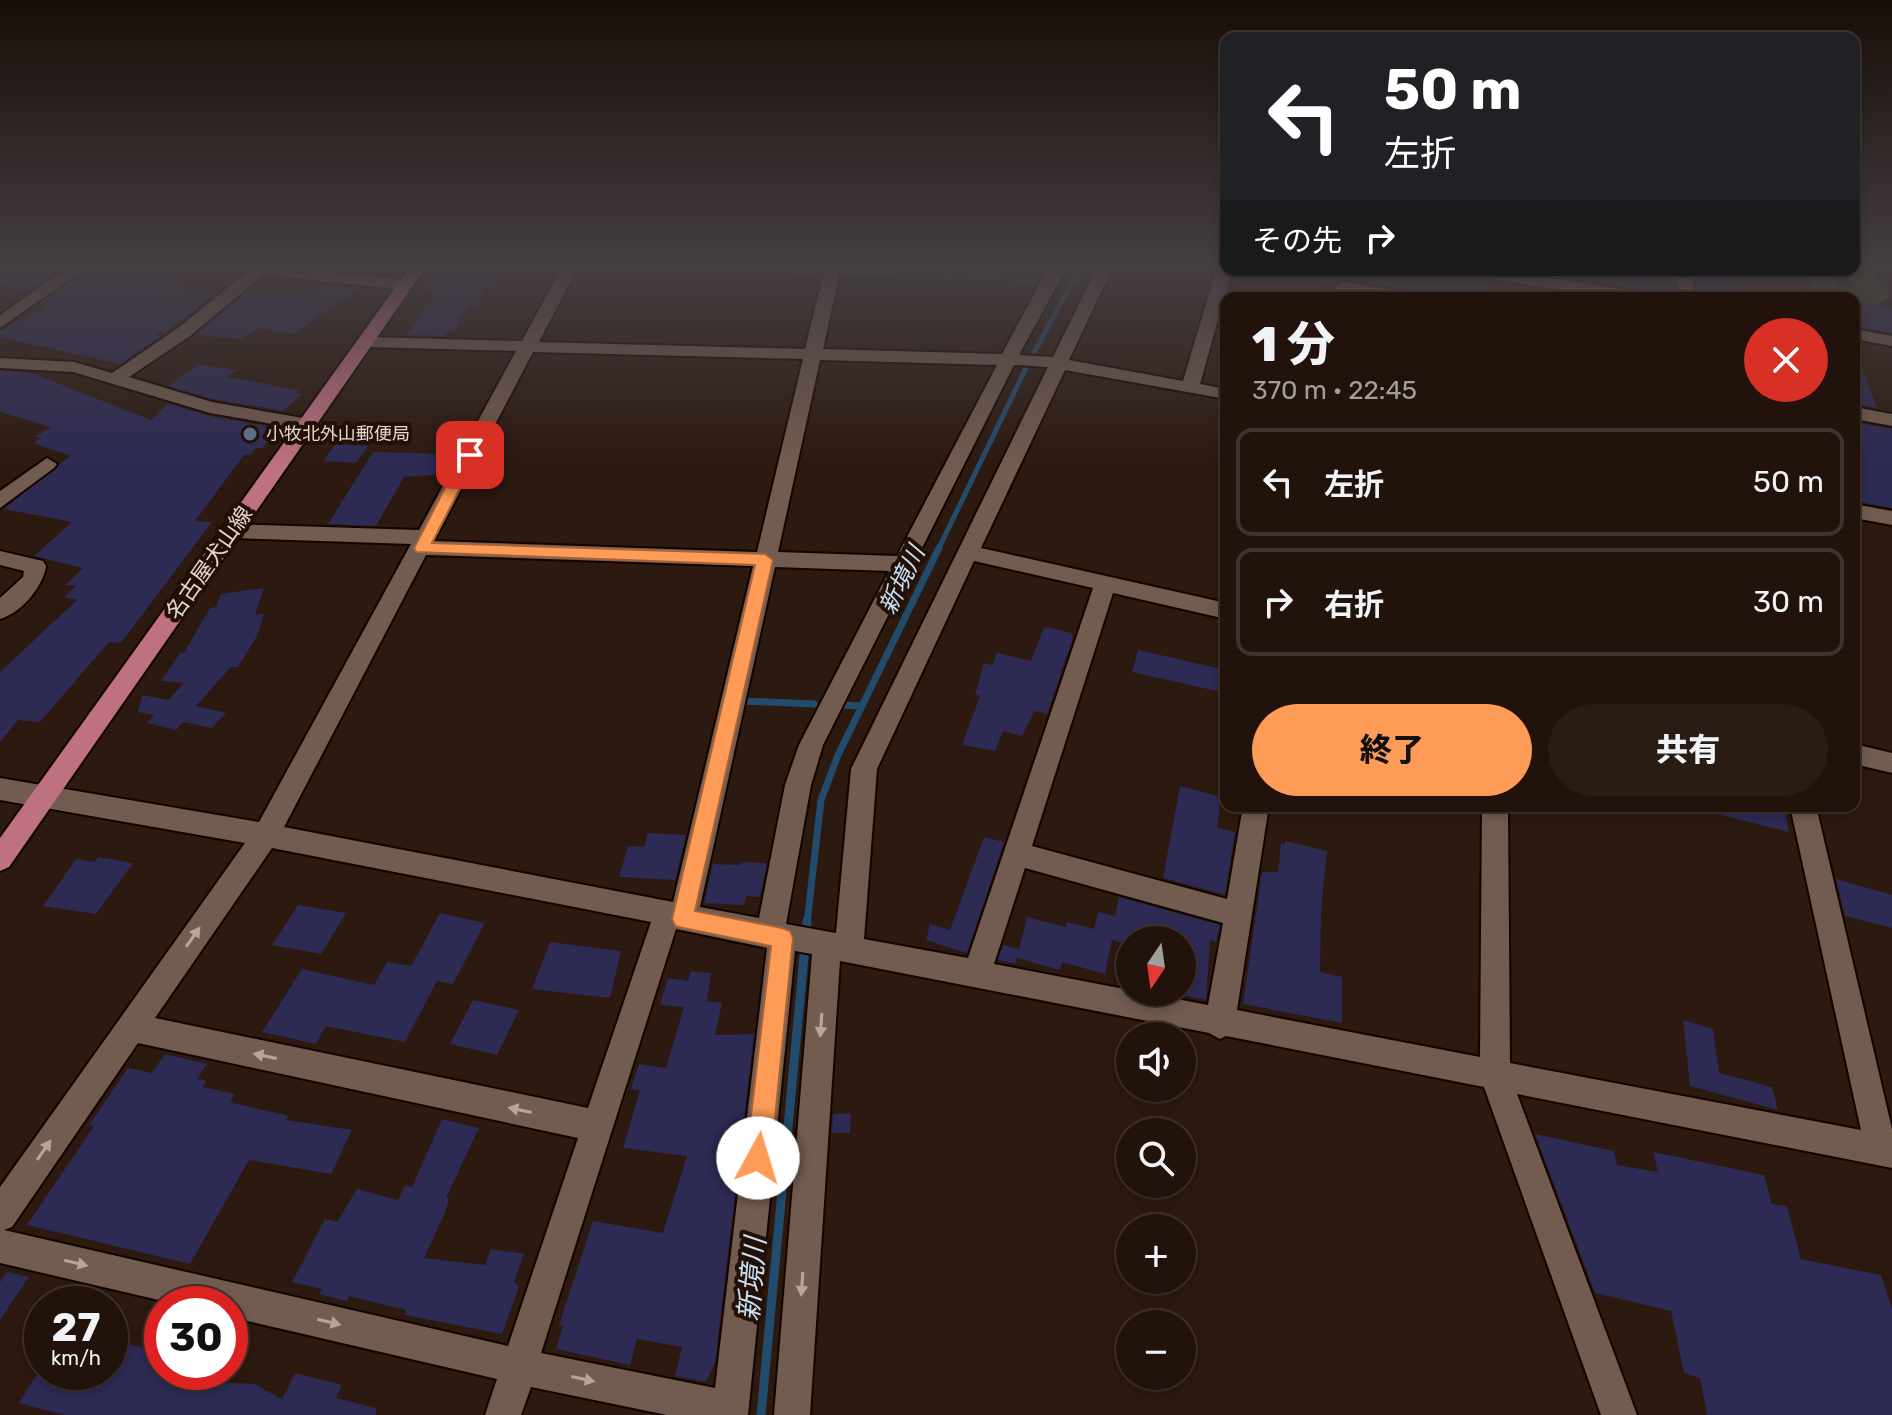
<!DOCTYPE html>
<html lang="ja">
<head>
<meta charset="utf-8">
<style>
	:root { --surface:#21130b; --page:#291c14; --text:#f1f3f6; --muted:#a29e9d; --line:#3e322c; --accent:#fe9c57 }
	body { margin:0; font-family:Rubik,"Noto Sans JP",sans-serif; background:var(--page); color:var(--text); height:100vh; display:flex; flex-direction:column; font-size:30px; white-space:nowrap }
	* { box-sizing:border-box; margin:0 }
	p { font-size:26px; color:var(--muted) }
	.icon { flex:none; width:44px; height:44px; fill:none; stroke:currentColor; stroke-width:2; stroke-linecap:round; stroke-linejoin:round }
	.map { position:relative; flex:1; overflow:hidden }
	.sheet { position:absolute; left:1220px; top:292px; width:640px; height:520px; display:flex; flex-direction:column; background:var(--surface); border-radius:16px; box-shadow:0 4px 12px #0003,0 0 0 2px var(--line) }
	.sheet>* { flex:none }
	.guide { position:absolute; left:1220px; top:32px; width:640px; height:244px; border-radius:16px; box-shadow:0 4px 12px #0003,0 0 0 2px var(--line); background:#202124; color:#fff; overflow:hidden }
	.needle { width:52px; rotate:193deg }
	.fabs { position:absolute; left:1116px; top:926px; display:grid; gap:16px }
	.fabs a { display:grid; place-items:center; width:80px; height:80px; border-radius:50%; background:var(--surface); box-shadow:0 4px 12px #0003,0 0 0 2px var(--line); font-size:40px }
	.speed { position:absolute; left:24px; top:1286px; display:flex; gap:16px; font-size:40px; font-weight:700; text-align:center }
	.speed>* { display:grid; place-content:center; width:104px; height:104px; border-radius:50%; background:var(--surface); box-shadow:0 4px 12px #0003,0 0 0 2px var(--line); line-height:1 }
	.speed small { font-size:20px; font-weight:400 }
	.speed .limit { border:12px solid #d22; background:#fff; color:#111 }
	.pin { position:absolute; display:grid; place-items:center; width:68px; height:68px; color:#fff; margin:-34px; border-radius:16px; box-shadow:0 4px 12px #0006 }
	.me { position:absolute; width:88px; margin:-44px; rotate:6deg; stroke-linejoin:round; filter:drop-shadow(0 0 6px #0008) }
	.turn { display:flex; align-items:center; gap:28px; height:168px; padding:0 32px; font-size:36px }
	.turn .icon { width:104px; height:104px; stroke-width:2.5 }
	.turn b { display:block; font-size:56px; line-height:68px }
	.then { display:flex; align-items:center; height:76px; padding:0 32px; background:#0003; gap:16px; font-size:30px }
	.round { display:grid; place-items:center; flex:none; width:84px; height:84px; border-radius:42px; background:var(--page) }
	.overview { display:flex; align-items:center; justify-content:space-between; height:136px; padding:0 32px }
	h1 { font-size:48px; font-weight:800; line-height:60px }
	.action { display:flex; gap:16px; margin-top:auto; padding:16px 32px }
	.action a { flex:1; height:92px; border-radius:48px; background:var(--accent); color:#111; font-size:32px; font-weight:800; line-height:92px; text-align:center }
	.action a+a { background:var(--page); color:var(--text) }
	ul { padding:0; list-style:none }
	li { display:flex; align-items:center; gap:24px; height:108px; margin:0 16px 12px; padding:0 16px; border:4px solid var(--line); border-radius:16px }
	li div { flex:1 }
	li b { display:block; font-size:30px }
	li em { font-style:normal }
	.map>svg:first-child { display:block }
</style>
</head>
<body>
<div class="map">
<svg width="1892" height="1415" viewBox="0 0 1892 1415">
	<rect width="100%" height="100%" fill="#2c190f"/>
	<path fill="#361d0f" d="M1727 270H1795L1802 298H1743L1738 272Z"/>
	<path fill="#454a15" d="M1854 267H1873L1877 281 1892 296 1877 305 1882 326 1854 327V298H1822L1810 286 1808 275 1826 270 1838 285 1852 287 1846 270Z"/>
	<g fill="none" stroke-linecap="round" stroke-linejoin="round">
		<path stroke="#224b6d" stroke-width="5" d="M636 267 1034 279
			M938 550 1027 366 1080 267"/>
		<path stroke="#224b6d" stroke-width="7" d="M743 701 814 704
			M840 705 862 706
			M807 923 821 800 838 755 939 548"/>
		<path stroke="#224b6d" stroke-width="9" d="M807 925V921
			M761 1415 804 956"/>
	</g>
	<path fill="#2d2a54" d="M25 267H62L24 295 0 282Z
		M90 267H171L160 276 183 279 171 289 215 294 165 333 156 332 160 337 120 364 0 337V331L46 306 40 303Z
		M443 267 488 270 483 277H493L476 307 468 306 454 331H446L443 336 407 335 435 293 426 292Z
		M1325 270H1397V274L1443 281V271L1459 274 1484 281 1486 298H1423L1412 290 1343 279 1337 282 1325 281Z
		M1657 270H1671L1677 298H1656L1645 290 1618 286 1617 277 1659 279Z
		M1697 270 1728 273 1733 298H1699L1694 274H1698Z
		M329 285 362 288 293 334 258 328 243 339 195 335 247 292 279 296 283 292 323 290Z
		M1854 300 1892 308V333L1858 327Z
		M1856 351 1877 408 1854 404Z
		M198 364 237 370 226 377 299 390 295 393 302 394 283 411 213 399 168 386Z
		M0 371 32 373 151 420 168 404 209 416 278 428 263 448H256L251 455H244L195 521 212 522 121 643 109 642 40 722 18 720 0 742V672L77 600 64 597 76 586 66 585 83 568 34 556 72 522 4 509 70 456 34 443 41 438 35 437 51 427 0 412Z
		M1854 422 1892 429V508L1854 501Z
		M336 444 368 446 356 463 323 461Z
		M373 452 446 454 434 475 404 477 376 526 328 524Z
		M264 588 255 615 264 614 257 636 238 667H231L196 706 226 713 212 728 183 722 176 730 147 723 154 715 138 712 142 695 168 700 184 683 161 681 180 653H184L210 608 216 607 221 594Z
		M1044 627 1071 633 1073 638 1047 714 1034 711 1022 736 1003 731 995 751 962 745 980 696 975 695 984 663 992 665 997 653 1031 661Z
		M1138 650 1226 670V693L1132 672Z
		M1180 786 1221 797 1217 828 1235 832 1225 895 1163 878Z
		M1714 806H1781L1784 808 1789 832 1713 813Z
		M648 833 686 835 675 880 619 877 628 846 644 847Z
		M984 837 1004 842 967 953 926 940 930 924 950 930Z
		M1285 841 1327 851 1321 912 1320 972 1342 977V1023L1243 1004 1262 872H1278L1281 843 1285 844Z
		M98 857 133 863 96 914 43 906 76 859 95 862Z
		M741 862 767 863 760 897 746 896 744 905 704 903 713 864 740 865Z
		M1836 879 1892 895V928L1845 916Z
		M1119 897 1220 925 1216 942 1210 940 1206 1000 1182 995V940H1130V945L1112 940 1105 974 1062 962 1060 970 1017 958 1016 964 998 960 1003 945 1019 949 1027 917 1066 927 1067 922 1094 929 1098 912 1115 916Z
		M298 905 346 913 321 954 272 945Z
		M440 913 485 923 453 984 437 981 405 1042 326 1026 316 1044 262 1032 302 969 374 985 387 962 411 966Z
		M550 942 621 951 610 998 532 989Z
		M691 971 711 973 707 1001 722 1003 715 1035 754 1034 715 1363 706 1382 675 1376 682 1347 637 1339 630 1365 556 1349 563 1326 559 1325 593 1221 663 1233 687 1156 623 1148 640 1090 631 1089 639 1064 666 1068 684 1007 660 1005 668 978 688 981Z
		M473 1000 519 1010 497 1055 450 1044Z
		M1683 1020 1713 1029 1719 1073 1772 1087 1778 1110 1690 1086Z
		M165 1054 207 1064 197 1079 207 1081 203 1087 235 1094 230 1102 289 1116 286 1120 352 1130 331 1174 249 1160 190 1264 27 1225 94 1126 89 1125 128 1068 152 1073Z
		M851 1113 850 1133H832L833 1114Z
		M442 1119 479 1128 446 1198 449 1199 444 1215 424 1258 485 1265 491 1249 524 1254 514 1282 519 1287 502 1334 405 1315 406 1310 349 1296 347 1301 319 1294 322 1289 292 1282 325 1219 337 1222 357 1189 398 1200 405 1185 412 1187Z
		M1535 1134 1614 1151 1617 1165 1658 1172 1653 1152 1764 1175 1772 1204 1787 1206 1801 1259 1881 1275 1892 1309V1415H1707L1700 1378 1684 1373 1671 1311 1595 1293Z
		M7 1272 29 1277 0 1320V1282Z
		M128 1344 162 1352V1372H193L188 1381 254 1384 282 1399 295 1373 342 1385 336 1398 376 1408V1415H65L19 1403 38 1372H111Z"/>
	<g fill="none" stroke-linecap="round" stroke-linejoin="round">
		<g stroke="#130400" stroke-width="4">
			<path id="minor" d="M68 267H87L0 328V315Z
				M225 267H283L406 280 414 285 406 290 263 275 190 336 129 377 212 402 314 420 316 424 307 430 210 413 73 372 0 368V358L74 362 112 373 178 328 246 273Z
				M562 267H578L539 342 805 349 825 267H841L823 349 1002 354 1042 279 1051 267H1067L1019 355 1053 357 1097 267H1113L1069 360 1183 381 1217 267 1232 270 1200 384 1226 389V399L1065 370 981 548 1226 603V619L1113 593 1032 846 1227 899 1243 806H1269L1237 1010 1480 1057 1482 806H1508L1510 1063 1861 1130 1790 806H1816L1892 1129V1168L1517 1094 1637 1415H1601L1484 1087 1226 1036 1220 1039 1209 1033 840 961 810 1415H774L812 954 795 951 748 1415H667L531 1387 521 1415H485L497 1379 230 1317V1304H176L0 1263V1187L245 843 0 800V778L259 822 411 544 231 538 221 531 231 524 419 530 516 351 366 347 357 342 366 337 522 341ZM533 352 803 359 757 552 434 541ZM820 360 997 365 897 556 778 552ZM1014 365 1048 367 851 769 836 933 786 924 811 785 823 745ZM426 555 753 566 673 902 284 827ZM974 561 1093 588 968 958 864 939 877 769ZM775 567 889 571 799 745 785 785 759 918 700 907ZM272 848 651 922 588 1108 155 1018ZM1025 868 1223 923 1208 1005 994 964ZM676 929 767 948 715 1388 541 1353ZM138 1043 578 1138 508 1346 4 1230 12 1227Z
				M1459 270H1498L1645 293 1653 298H1614L1467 275Z
				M1674 270H1690L1696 298H1680Z
				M1343 282 1412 293 1420 298H1381L1337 290 1335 287Z
				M1854 329 1892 336V346L1854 339Z
				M1854 407 1892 414V426L1854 419Z
				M47 458 57 464 54 468 0 508V491Z
				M1854 504 1892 511V525L1854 518Z
				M0 551 43 561 46 566C43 587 21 613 0 619V598L23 577 24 571 0 565Z
				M1854 744 1892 753V773L1854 764Z"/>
		</g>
		<g stroke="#130400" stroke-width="4">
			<path id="major" d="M410 267H426L9 867 0 871V838Z"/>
		</g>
		<use href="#minor" fill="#725b4f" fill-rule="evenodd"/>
		<use href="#major" fill="#be7181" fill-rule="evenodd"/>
	</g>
	<defs><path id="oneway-solid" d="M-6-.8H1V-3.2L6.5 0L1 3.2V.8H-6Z" transform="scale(2)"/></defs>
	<g fill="#b6a59c">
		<use href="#oneway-solid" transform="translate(193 937) rotate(-55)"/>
		<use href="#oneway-solid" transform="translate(821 1025) rotate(94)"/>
		<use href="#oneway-solid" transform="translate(265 1056) rotate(-168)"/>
		<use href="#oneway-solid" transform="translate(520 1110) rotate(-168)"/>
		<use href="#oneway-solid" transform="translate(44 1150) rotate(-55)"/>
		<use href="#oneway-solid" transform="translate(76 1263) rotate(13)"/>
		<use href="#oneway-solid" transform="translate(802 1284) rotate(94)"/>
		<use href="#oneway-solid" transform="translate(329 1322) rotate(13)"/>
		<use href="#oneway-solid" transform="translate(583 1379) rotate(12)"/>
	</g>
	<linearGradient id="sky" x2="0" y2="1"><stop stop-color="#180e08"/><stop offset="0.57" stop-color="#453e42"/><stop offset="1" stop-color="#453e42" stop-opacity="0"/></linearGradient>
	<rect width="1892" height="466" fill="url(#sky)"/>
	<path fill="#fe9c57" stroke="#a56539" stroke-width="2" d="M470 451 477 455 432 543 765 554 773 560 695 911 782 928 790 931 793 938 771 1158 767 1167 758 1170 750 1167 746 1158 771 946 683 928 675 926 672 919 755 565 416 552 414 548 462 455Z"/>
	<circle fill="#5c6f8a" stroke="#221006" stroke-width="3" cx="250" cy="434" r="8"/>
	<g text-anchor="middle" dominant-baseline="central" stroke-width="8" stroke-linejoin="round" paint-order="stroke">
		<g font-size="18" fill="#e4d7d0" stroke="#221006" text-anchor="start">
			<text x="266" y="434">小牧北外山郵便局</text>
		</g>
		<g font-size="22" fill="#e4d7d0" stroke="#221006">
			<text transform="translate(209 563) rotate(-55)">名古屋犬山線</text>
		</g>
		<g font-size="24" font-style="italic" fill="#c7e0f7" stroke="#221006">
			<text transform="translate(902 580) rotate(-64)">新境川</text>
		</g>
		<g font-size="28" font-style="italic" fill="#c7e0f7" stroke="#221006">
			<text transform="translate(752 1279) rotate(-85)">新境川</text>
		</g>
	</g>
</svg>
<div class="fabs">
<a><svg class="needle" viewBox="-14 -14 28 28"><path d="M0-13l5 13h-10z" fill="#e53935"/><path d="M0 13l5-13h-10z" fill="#a29e9d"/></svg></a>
<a><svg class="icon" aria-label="sound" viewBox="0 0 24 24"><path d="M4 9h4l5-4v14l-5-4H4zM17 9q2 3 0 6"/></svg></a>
<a><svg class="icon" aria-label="search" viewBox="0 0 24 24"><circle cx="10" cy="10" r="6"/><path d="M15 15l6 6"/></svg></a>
<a>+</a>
<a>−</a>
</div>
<div class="speed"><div>27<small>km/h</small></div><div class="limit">30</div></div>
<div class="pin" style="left:470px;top:455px;background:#d93025"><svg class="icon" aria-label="arrive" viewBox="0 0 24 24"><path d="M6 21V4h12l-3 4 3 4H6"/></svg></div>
<svg class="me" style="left:758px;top:1158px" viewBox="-20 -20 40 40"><circle r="19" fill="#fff"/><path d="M0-13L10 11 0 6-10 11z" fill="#fe9c57"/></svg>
<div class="guide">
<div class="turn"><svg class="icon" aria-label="left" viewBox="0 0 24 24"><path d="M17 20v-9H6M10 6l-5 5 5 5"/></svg><div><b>50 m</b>左折</div></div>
<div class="then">その先<svg class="icon" aria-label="right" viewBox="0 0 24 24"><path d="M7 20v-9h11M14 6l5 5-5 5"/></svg></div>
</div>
<section class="sheet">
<div class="overview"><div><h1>1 分</h1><p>370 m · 22:45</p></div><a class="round" style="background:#d93025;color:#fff"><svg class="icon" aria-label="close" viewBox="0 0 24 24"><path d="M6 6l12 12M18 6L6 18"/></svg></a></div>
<ul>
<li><svg class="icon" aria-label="left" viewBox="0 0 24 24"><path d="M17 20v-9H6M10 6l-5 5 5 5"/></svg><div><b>左折</b></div><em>50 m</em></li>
<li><svg class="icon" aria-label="right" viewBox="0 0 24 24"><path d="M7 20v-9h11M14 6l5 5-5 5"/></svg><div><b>右折</b></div><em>30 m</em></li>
</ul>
<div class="action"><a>終了</a><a>共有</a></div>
</section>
</div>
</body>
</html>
